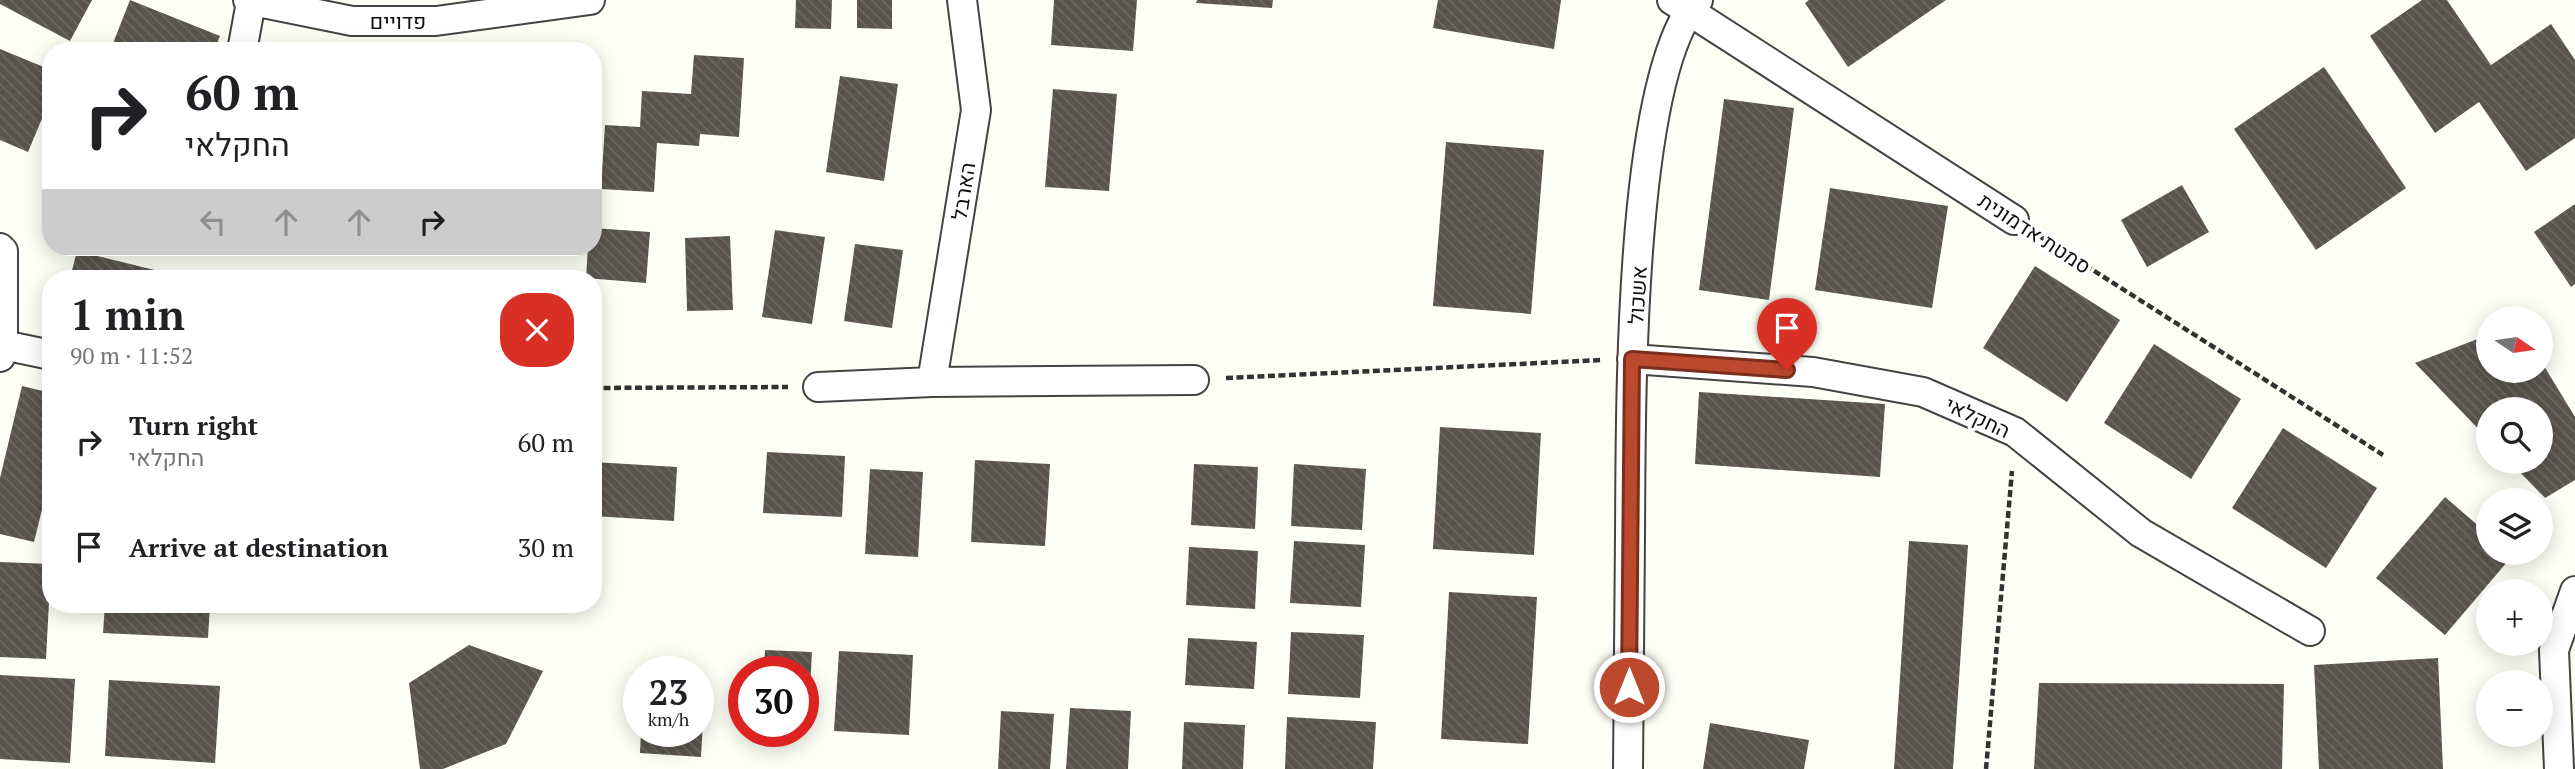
<!DOCTYPE html>
<html lang="en">
<head>
<meta charset="utf-8">
<style>
	:root { --surface:#fff; --page:#f6f6f6; --text:#202124; --muted:#757577 }
	body { margin:0; font-family:"PT Serif",Heebo,serif; background:var(--page); color:var(--text); height:100vh; display:flex; flex-direction:column; font-size:26px; white-space:nowrap }
	* { box-sizing:border-box; margin:0 }
	p { font-size:23px; color:var(--muted) }
	.icon { flex:none; width:38px; height:38px; fill:none; stroke:currentColor; stroke-width:2; stroke-linecap:round; stroke-linejoin:round }
	.map { position:relative; flex:1; overflow:hidden }
	.details { position:absolute; left:42px; top:270px; width:560px; height:343px; display:flex; flex-direction:column; background:var(--surface); border-radius:28px; box-shadow:0 4px 18px #0003 }
	.details>* { flex:none }
	.guide { position:absolute; left:42px; top:42px; width:560px; height:214px; border-radius:28px; box-shadow:0 4px 18px #0003; background:#fff; color:var(--text); overflow:hidden }
	.needle { width:46px; rotate:103deg }
	.fabs { position:absolute; left:2476px; top:306px; display:grid; gap:14px }
	.fabs a { display:grid; place-items:center; width:77px; height:77px; border-radius:50%; background:var(--surface); box-shadow:0 4px 18px #0003; font-size:35px }
	.speed { position:absolute; left:623px; top:656px; display:flex; gap:14px; font-size:35px; font-weight:700; text-align:center }
	.speed>* { display:grid; place-content:center; width:91px; height:91px; border-radius:50%; background:var(--surface); box-shadow:0 4px 18px #0003; line-height:1 }
	.speed small { font-size:18px; font-weight:400 }
	.speed .limit { border:10px solid #d22; background:#fff; color:#111 }
	.pin { position:absolute; display:grid; place-items:center; width:60px; height:60px; color:#fff; margin:-72px -30px; border-radius:50% 50% 50% 0; rotate:-45deg; box-shadow:0 0 7px #0007 }
	.pin .icon { rotate:45deg }
	.me { position:absolute; width:77px; margin:-38px; rotate:0deg; stroke-linejoin:round; filter:drop-shadow(0 0 5px #0008) }
	.turn { display:flex; align-items:center; gap:24px; height:147px; padding:0 28px; font-size:32px }
	.turn .icon { width:91px; height:91px; stroke-width:2.5 }
	.turn b { display:block; font-size:49px; line-height:60px }
	.lanes { display:flex; align-items:center; height:66px; padding:0 28px; background:#0003; justify-content:center; gap:35px; direction:ltr }
	.lanes .off { opacity:.35 }
	.round { display:grid; place-items:center; flex:none; width:74px; height:74px; border-radius:28px; background:var(--page) }
	.summary { display:flex; align-items:center; justify-content:space-between; height:119px; padding:0 28px }
	h1 { font-size:42px; font-weight:800; line-height:52px }
	ul { padding:0; list-style:none }
	li { display:flex; align-items:center; gap:21px; height:105px; padding:0 28px }
	li div { flex:1 }
	li b { display:block; font-size:26px }
	li em { font-style:normal }
	.map>svg:first-child { display:block }
</style>
</head>
<body>
<div class="map">
<svg width="2575" height="769" viewBox="0 0 2575 769">
	<defs>
		<pattern id="building-back-hatch" width="6" height="6" patternUnits="userSpaceOnUse" patternTransform="scale(1.75)"><rect width="6" height="6" fill="#59544d"/><path d="M-1 5l2 2M0 0l6 6M5-1l2 2" fill="none" stroke="#6c6862"/></pattern>
	</defs>
	<rect width="100%" height="100%" fill="#fefff4"/>
	<path fill="url(#building-back-hatch)" d="M0 0H92L70 41 0 4Z
		M130 0 220 36 214 51H110Z
		M796 0H832L831 29 795 28Z
		M857 0H892V29L857 28Z
		M1054 0H1137L1133 51 1051 45Z
		M1197 0H1273L1272 8 1196 3Z
		M1438 0H1561L1554 49 1433 28Z
		M1809 0H1946L1848 67 1805 3Z
		M2422 0H2447L2491 65 2551 24 2575 60V138L2526 171 2479 102 2435 133 2370 36Z
		M0 49 51 70V97L28 152 0 140Z
		M694 55 744 58 739 137 700 134 699 146 657 143 654 192 601 189 605 125 640 127 642 91 691 94Z
		M2324 67 2406 188 2316 250 2234 129Z
		M840 76 898 84 884 181 826 172Z
		M1053 89 1117 94 1109 191 1045 187Z
		M1724 99 1794 108 1769 300 1699 290Z
		M1446 142 1544 150 1531 314 1433 306Z
		M2182 185 2209 232 2147 267 2121 220Z
		M1830 188 1948 206 1932 308 1815 290Z
		M2575 204V284L2571 287 2534 232Z
		M593 228 650 232 646 283 586 278 588 247H593Z
		M775 230 825 237 812 324 762 317Z
		M730 236 733 310 687 311 685 238Z
		M855 244 903 250 892 328 844 321Z
		M292 247H336V252Z
		M77 251 183 277 182 278H70Z
		M2035 266 2120 320 2067 402 1983 348Z
		M415 271 465 272V278H415Z
		M537 274V278H481V275Z
		M2488 335V371H2541V361L2575 417V480L2545 498 2510 462H2541V410H2488V439L2415 363Z
		M2154 344 2241 399 2191 479 2104 423Z
		M22 386 51 393V473L34 542 0 534V478Z
		M1699 392 1885 404 1880 477 1695 464Z
		M1440 427 1541 433 1534 555 1433 549Z
		M2283 428 2377 488 2326 568 2232 508Z
		M767 452 845 456 842 517 763 513Z
		M975 460 1050 464 1045 546 971 542Z
		M593 462 677 467 674 521 593 516Z
		M1194 464 1258 467 1255 529 1191 525Z
		M1294 464 1366 469 1362 530 1291 526Z
		M870 469 923 472 918 557 865 554Z
		M2445 497 2488 534V553L2513 555 2445 635 2376 578Z
		M1294 541 1365 545 1361 607 1290 603Z
		M1909 541 1968 545 1953 769H1894Z
		M1189 547 1258 551 1255 609 1186 605Z
		M0 562 51 564 46 659 0 657Z
		M1449 592 1537 597 1528 744 1441 739Z
		M105 604H210L208 638 103 633Z
		M1291 632 1364 635 1360 698 1288 694Z
		M1188 638 1257 642 1254 689 1185 685Z
		M469 645 543 671 506 744 443 769H420L409 683Z
		M765 650 812 652 808 724 803 723V672H764Z
		M839 651 913 655 909 735 834 731Z
		M2438 658 2443 769H2319L2314 665Z
		M0 675 75 679 70 763 0 759Z
		M109 680 220 686 215 763 105 756Z
		M2039 683 2284 684 2282 769H2034Z
		M698 685 705 686 701 757 640 753 641 732H698Z
		M1070 708 1131 711 1128 769H1066Z
		M1001 711 1054 714 1050 769H998Z
		M1287 717 1376 722 1373 769H1285Z
		M1184 722 1245 725 1243 769H1182Z
		M1710 723 1809 740 1804 769H1703Z"/>
	<g fill="none" stroke-linecap="round" stroke-linejoin="round">
		<g stroke="#434343" stroke-width="32">
			<path id="street" d="M248 0 352 21H436L590 0
				M962 0 976 110 932 382 1194 380
				M1672 0 2014 220
				M242 51 251 2
				M0 248 3 251V345L0 357
				M3 345 51 355
				M1632 359 1813 372 1923 392 2015 432 2141 533 2310 631
				M818 387 932 382
				M1628 769C1629 691 1629 613 1630 536 1631 424 1627 77 1698 0
				M2559 769 2554 650 2575 591"/>
		</g>
		<path stroke="#323232" stroke-width="4.5" stroke-dasharray="7 3.5" stroke-linecap="butt" d="M2041 237 2383 455
			M1226 378 1602 360
			M593 388 788 387
			M1986 769 2012 471"/>
		<use href="#street" stroke="#fff" stroke-width="28"/>
	</g>
	<g fill="none" stroke-linecap="round" stroke-linejoin="round">
		<g stroke="#7a2f1d" stroke-width="18">
			<path id="route" d="M1629 687 1632 359 1787 370"/>
		</g>
		<use href="#route" stroke="#bc492d" stroke-width="12"/>
	</g>
	<g text-anchor="middle" dominant-baseline="central" stroke-width="7" stroke-linejoin="round" paint-order="stroke">
		<g font-size="21" fill="#101010" stroke="#fff">
			<text x="398" y="21">פדויים</text>
			<text transform="translate(963 191) rotate(-81)">הארבל</text>
			<text transform="translate(2035 233) rotate(33)">סמטת אדמונית</text>
			<text transform="translate(1637 295) rotate(-86)">אשכול</text>
			<text transform="translate(1978 417) rotate(25)">החקלאי</text>
		</g>
	</g>
</svg>
<div class="fabs">
<a><svg class="needle" viewBox="-14 -14 28 28"><path d="M0-13l5 13h-10z" fill="#e53935"/><path d="M0 13l5-13h-10z" fill="#757577"/></svg></a>
<a><svg class="icon" aria-label="search" viewBox="0 0 24 24"><circle cx="10" cy="10" r="6"/><path d="M15 15l6 6"/></svg></a>
<a><svg class="icon" aria-label="layers" viewBox="0 0 24 24"><path d="M12 4l9 5-9 5-9-5zM3 14l9 5 9-5"/></svg></a>
<a>+</a>
<a>−</a>
</div>
<div class="speed"><div>23<small>km/h</small></div><div class="limit">30</div></div>
<div class="pin" style="left:1787px;top:370px;background:#d93025"><svg class="icon" aria-label="arrive" viewBox="0 0 24 24"><path d="M6 21V4h12l-3 4 3 4H6"/></svg></div>
<svg class="me" style="left:1629px;top:687px" viewBox="-20 -20 40 40"><circle r="17" fill="#bc492d" stroke="#fff" stroke-width="3"/><path d="M0-11L8 9 0 5-8 9z" fill="#fff"/></svg>
<div class="guide">
<div class="turn"><svg class="icon" aria-label="right" viewBox="0 0 24 24"><path d="M7 20v-9h11M14 6l5 5-5 5"/></svg><div><b>60 m</b>החקלאי</div></div>
<div class="lanes"><svg class="icon off" aria-label="left" viewBox="0 0 24 24"><path d="M17 20v-9H6M10 6l-5 5 5 5"/></svg><svg class="icon off" aria-label="ahead" viewBox="0 0 24 24"><path d="M12 20V5M6 11l6-6 6 6"/></svg><svg class="icon off" aria-label="ahead" viewBox="0 0 24 24"><path d="M12 20V5M6 11l6-6 6 6"/></svg><svg class="icon" aria-label="right" viewBox="0 0 24 24"><path d="M7 20v-9h11M14 6l5 5-5 5"/></svg></div>
</div>
<section class="details">
<div class="summary"><div><h1>1 min</h1><p>90 m · 11:52</p></div><a class="round" style="background:#d93025;color:#fff"><svg class="icon" aria-label="close" viewBox="0 0 24 24"><path d="M6 6l12 12M18 6L6 18"/></svg></a></div>
<ul>
<li><svg class="icon" aria-label="right" viewBox="0 0 24 24"><path d="M7 20v-9h11M14 6l5 5-5 5"/></svg><div><b>Turn right</b><p>החקלאי</p></div><em>60 m</em></li>
<li><svg class="icon" aria-label="arrive" viewBox="0 0 24 24"><path d="M6 21V4h12l-3 4 3 4H6"/></svg><div><b>Arrive at destination</b></div><em>30 m</em></li>
</ul>
</section>
</div>
</body>
</html>
